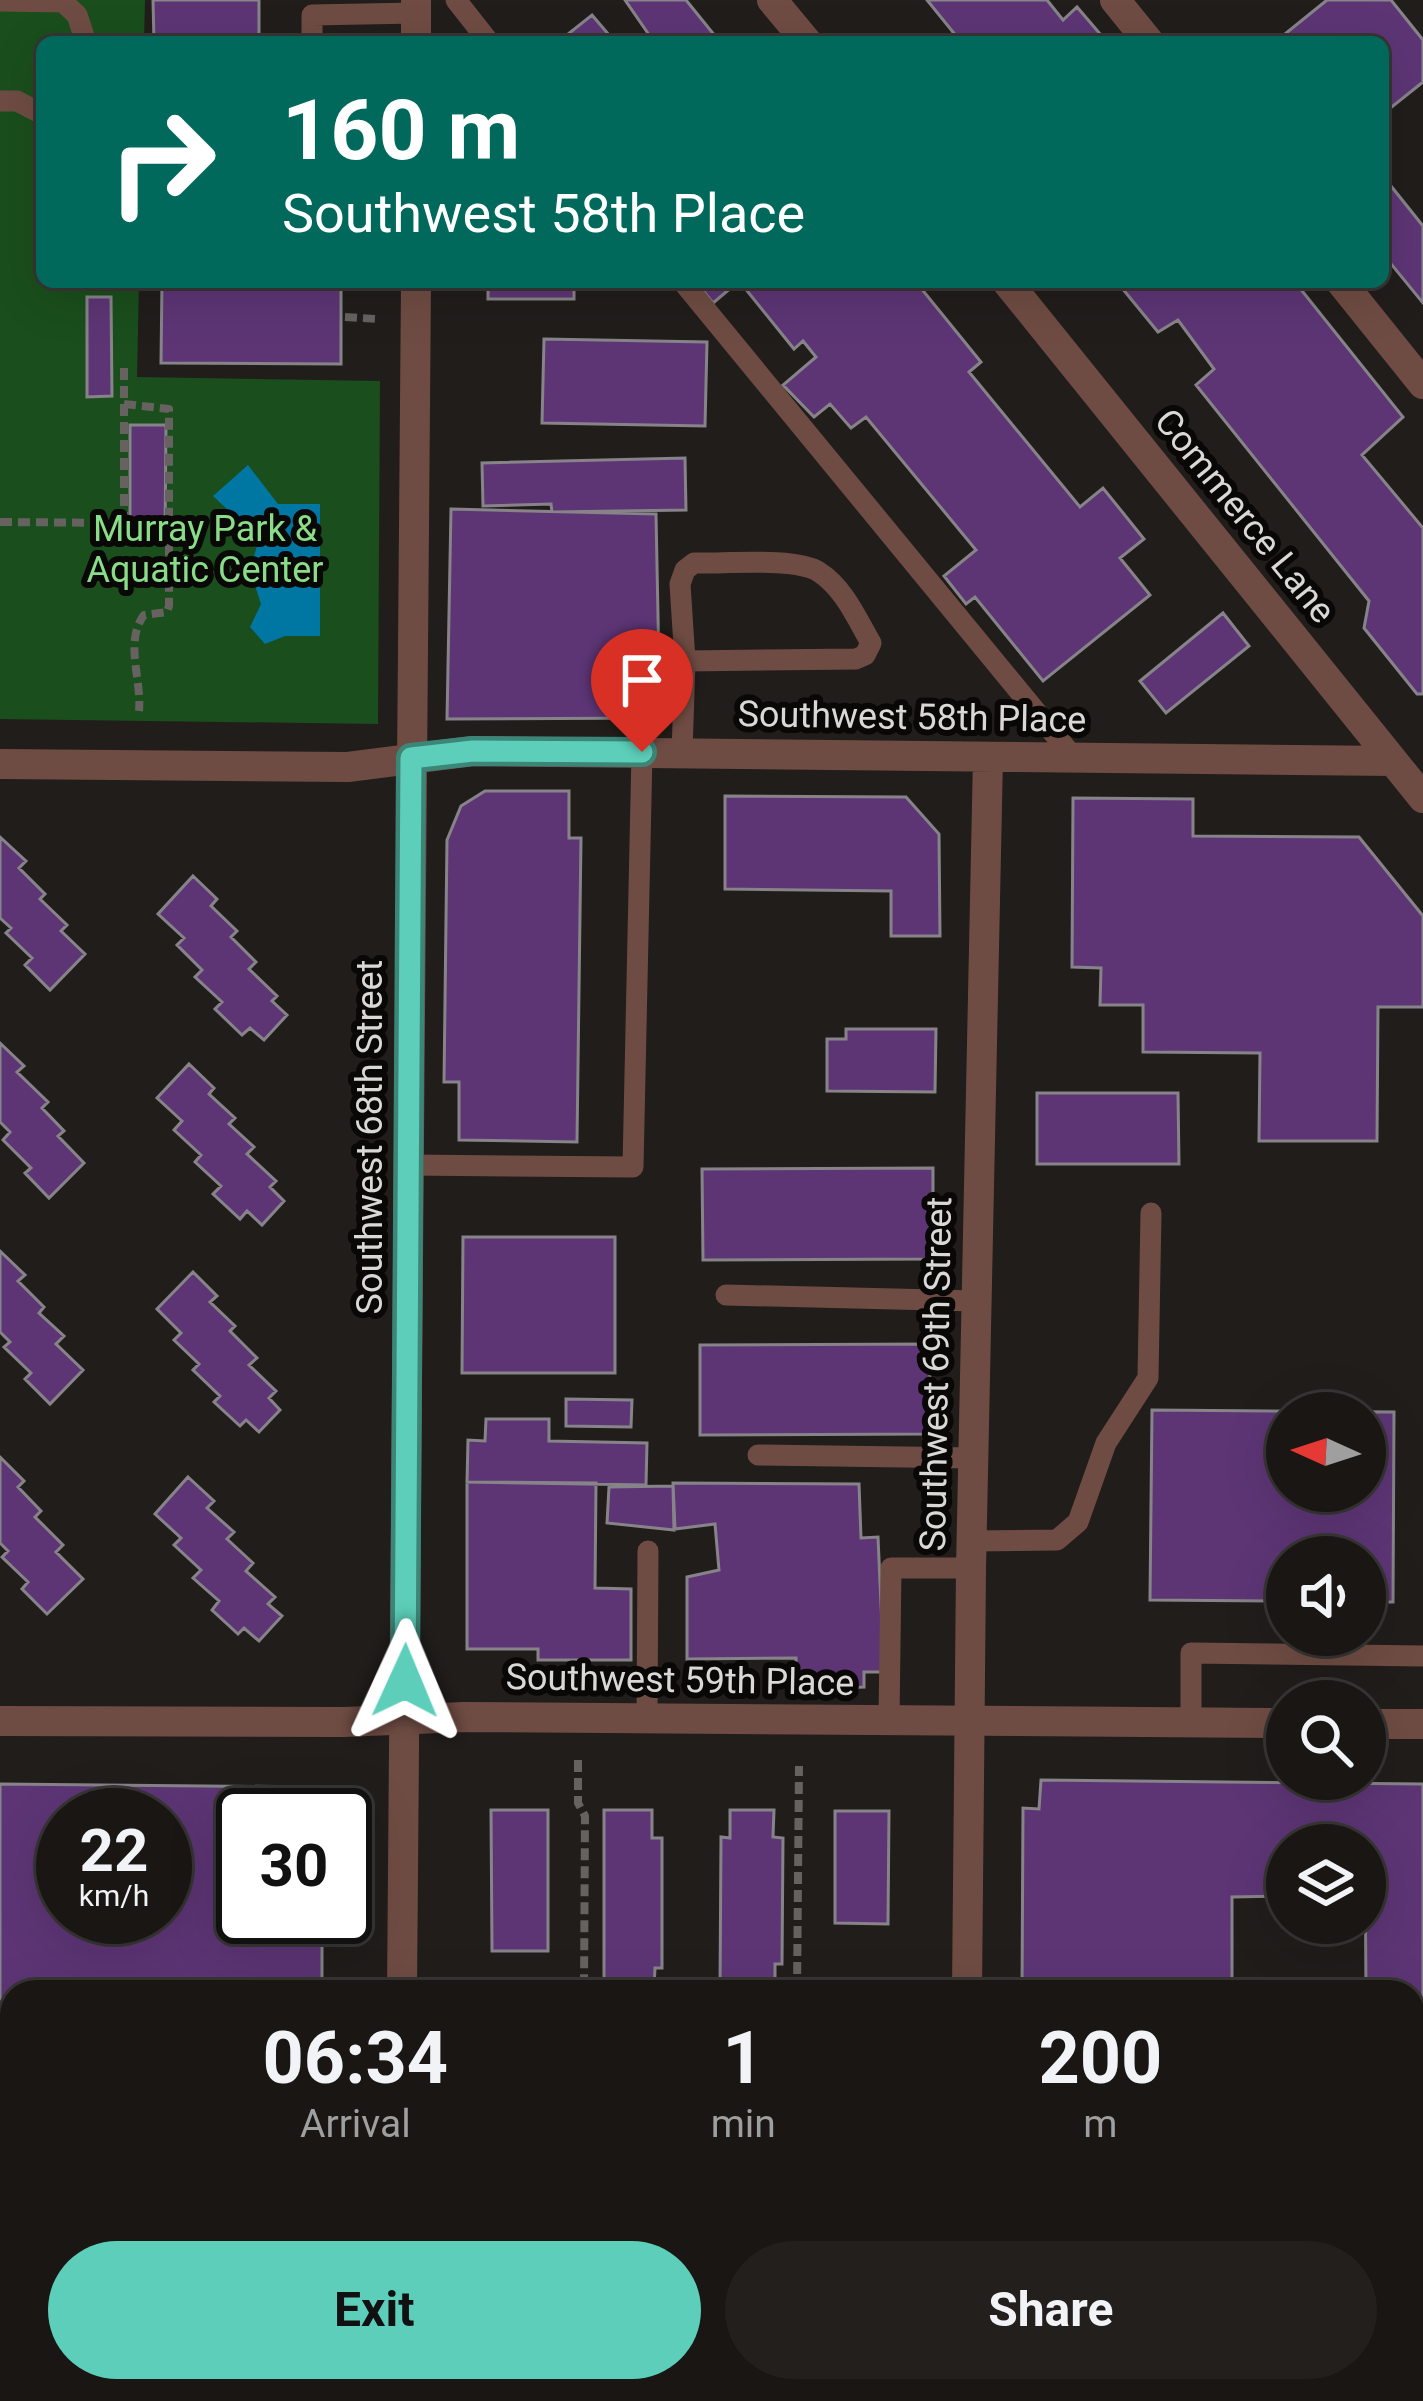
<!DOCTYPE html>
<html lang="en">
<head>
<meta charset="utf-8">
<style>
	:root { --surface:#191614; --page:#221f1d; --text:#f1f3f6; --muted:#9f9fa0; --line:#373534; --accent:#5dceb9 }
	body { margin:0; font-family:Roboto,sans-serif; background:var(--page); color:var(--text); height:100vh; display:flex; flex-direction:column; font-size:45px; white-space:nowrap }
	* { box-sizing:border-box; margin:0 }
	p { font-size:39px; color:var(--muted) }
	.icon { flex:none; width:66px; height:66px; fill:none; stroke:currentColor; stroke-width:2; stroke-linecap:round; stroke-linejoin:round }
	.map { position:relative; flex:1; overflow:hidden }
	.side { position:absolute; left:0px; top:1980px; width:1425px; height:423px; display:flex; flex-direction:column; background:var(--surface); border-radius:36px 36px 0 0; box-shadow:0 12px 48px #0002,0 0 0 3px var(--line) }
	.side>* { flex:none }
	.top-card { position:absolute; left:36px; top:36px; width:1353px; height:252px; border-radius:18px; box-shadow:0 12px 48px #0002,0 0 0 3px var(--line); background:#00695c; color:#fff; overflow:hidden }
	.needle { width:78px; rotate:273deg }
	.fabs { position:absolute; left:1266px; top:1392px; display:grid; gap:24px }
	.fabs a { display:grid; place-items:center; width:120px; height:120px; border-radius:50%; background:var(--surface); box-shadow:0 12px 48px #0002,0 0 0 3px var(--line); font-size:60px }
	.speed { position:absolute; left:36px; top:1788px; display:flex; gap:24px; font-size:60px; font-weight:700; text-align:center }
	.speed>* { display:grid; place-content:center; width:156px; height:156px; border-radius:50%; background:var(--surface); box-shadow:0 12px 48px #0002,0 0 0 3px var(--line); line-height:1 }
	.speed small { font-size:30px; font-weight:400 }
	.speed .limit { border:6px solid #111; border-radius:18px; background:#fff; color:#111 }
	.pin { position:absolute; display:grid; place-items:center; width:102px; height:102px; color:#fff; margin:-123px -51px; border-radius:50% 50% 50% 0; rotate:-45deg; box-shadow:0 0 12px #0007 }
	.pin .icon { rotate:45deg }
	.me { position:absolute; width:132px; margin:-66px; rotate:1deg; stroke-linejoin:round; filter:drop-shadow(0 0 9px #0008) }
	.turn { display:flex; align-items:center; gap:42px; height:252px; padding:0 48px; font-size:54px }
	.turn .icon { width:156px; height:156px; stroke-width:2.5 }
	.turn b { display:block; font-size:84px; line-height:102px }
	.eta { display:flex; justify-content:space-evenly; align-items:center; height:204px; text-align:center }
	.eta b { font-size:72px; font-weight:700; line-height:84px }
	.cta { display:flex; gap:24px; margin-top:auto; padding:24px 48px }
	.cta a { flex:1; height:138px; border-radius:72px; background:var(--accent); color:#111; font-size:48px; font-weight:700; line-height:138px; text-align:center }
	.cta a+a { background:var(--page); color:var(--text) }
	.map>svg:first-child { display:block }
</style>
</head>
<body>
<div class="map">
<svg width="1423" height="2401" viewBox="0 0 1423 2401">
	<rect width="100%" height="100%" fill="#211d1b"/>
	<path fill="#1a4e1c" d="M0 0H145L144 42H42V282H139L137 377 380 381 378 724 0 719Z"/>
	<path fill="#0077a3" d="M248 465 278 504H320V636H285L265 644 250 627 261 604 250 570 259 539 213 496Z"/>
	<path fill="#5d3575" stroke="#878489" stroke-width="3" fill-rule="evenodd" d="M153 0H259V42H154Z
		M625 0H686L720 42H654Z
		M927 0H1047L1063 20 1077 7 1107 42H961Z
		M1327 0H1391L1423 40V82L1383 114V42H1275Z
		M592 15 615 42H558Z
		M1383 176 1423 226V303L1383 254Z
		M162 282H341V364L161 363Z
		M488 282H574V299H488Z
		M696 282H738L713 303Z
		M740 282H916L981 362 969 372 1080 507 1103 488 1144 539 1120 558 1150 595 1043 681 975 597 966 604 944 576 976 550 866 417 851 428 830 404 814 417 783 385 816 357 803 341 794 349Z
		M1117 282H1295L1403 417 1362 455 1423 528V694H1417L1364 628 1369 601 1196 385 1214 369 1178 320 1158 332Z
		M87 297H111L112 396 87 397Z
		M544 339 707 342 705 426 542 423Z
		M130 425H166L165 537H130Z
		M685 458 686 510 552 512 551 504 483 506 482 463Z
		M451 509 656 514 660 718 447 719Z
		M1223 613 1249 646 1166 713 1140 681Z
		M485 791H569V838H581L577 1142 459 1140V1082H444L447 840 461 806Z
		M725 796 906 797 939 834 940 936H891V891L725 889Z
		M1073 798 1193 799V836L1359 837 1423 916V1007H1378L1377 1141H1259L1260 1053 1143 1052V1005H1100L1101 968 1072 967Z
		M0 837 26 861 19 868 45 894 40 899 67 925 61 931 85 954 50 990 25 965 32 958 6 933 11 928 0 918Z
		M193 876 217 899 211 906 237 931 231 937 256 962 249 969 277 996 272 1001 287 1015 264 1040 250 1028 242 1035 215 1009 222 1002 195 977 202 970 177 945 184 938 158 914Z
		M846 1029H936L935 1092 827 1091V1039H846Z
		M0 1043 24 1066 17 1072 48 1102 42 1108 64 1131 58 1136 84 1163 49 1198 25 1173 31 1168 3 1140 10 1132 0 1122Z
		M189 1064 214 1088 209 1094 235 1118 229 1124 254 1147 247 1154 276 1181 270 1187 284 1201 262 1225 247 1211 240 1219 213 1194 221 1186 195 1162 201 1155 174 1130 182 1121 157 1098Z
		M1037 1093H1178L1179 1164H1037Z
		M933 1168V1259L703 1260 702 1169Z
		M463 1237H615V1373H462Z
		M0 1251 25 1275 18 1281 44 1307 39 1313 64 1336 56 1344 83 1370 50 1404 25 1379 31 1373 4 1347 10 1342 0 1332Z
		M193 1272 217 1296 210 1302 235 1326 230 1331 257 1358 249 1365 276 1391 269 1398 280 1410 259 1432 246 1420 240 1426 214 1402 220 1396 193 1370 199 1364 174 1340 181 1333 157 1309Z
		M930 1344V1434L700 1435V1345Z
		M566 1399 632 1400 631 1427 566 1426Z
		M1152 1410 1394 1412 1393 1602H1365V1557H1287V1601L1150 1600ZM1287 1413H1365V1491H1287Z
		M486 1419H549V1441L647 1443 646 1485 467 1482 468 1440 485 1441Z
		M0 1457 24 1481 18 1487 41 1511 35 1517 63 1545 56 1552 83 1579 47 1614 22 1589 28 1582 2 1557 8 1551 0 1543Z
		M188 1477 214 1501 207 1508 234 1532 227 1539 253 1563 246 1571 275 1597 268 1604 282 1616 259 1641 244 1628 238 1634 212 1610 219 1601 193 1578 201 1570 174 1545 181 1538 155 1514Z
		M467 1482 596 1483 595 1588 631 1589V1660H538V1649H467Z
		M673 1483 859 1484 861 1538 878 1537 884 1672H864V1687L797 1689 796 1658 687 1659V1577L719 1570 715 1524 675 1529Z
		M673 1486 674 1530 607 1523 609 1487Z
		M1041 1780 1423 1784V2401H1367L1366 2391H1413V1992H1366L1365 1845H1287V1896L1232 1897V1992H1022L1023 1808 1039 1809Z
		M0 1784 323 1787V1815H243V1917H322V1992H12V2005H0ZM63 1815H165V1917H63Z
		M491 1810H548V1951H492Z
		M604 1810H652V1838H662V1968H655L654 1989 604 1990Z
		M730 1810H774L773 1837 783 1838 782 1964H775V1992H720L721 1837 730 1838Z
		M835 1811H889L888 1924 835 1923Z
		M12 2220V2372L0 2383V2231Z
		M486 2391H543V2401H486Z
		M598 2391H654V2401H598Z
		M718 2391H777V2401H718Z
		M827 2391H884V2401H827Z
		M1018 2391H1125L1126 2401H1018Z"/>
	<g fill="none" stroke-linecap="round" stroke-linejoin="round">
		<path stroke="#656260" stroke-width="8" stroke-dasharray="12 6" stroke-linecap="butt" d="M345 317 377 319
			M124 404 169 409V606L167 612 144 615C124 641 142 680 139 711
			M0 522 130 523
			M124 524V366
			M578 1760V1803L585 1816 584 1992
			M797 1992 799 1766
			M0 2048 12 2041
			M0 2220 12 2208
			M162 2391 177 2401
			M278 2391 310 2397
			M432 2391 433 2401
			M795 2391V2401
			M132 2396 138 2401
			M203 2401 217 2391
			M583 2401V2391"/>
		<path stroke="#6f4c43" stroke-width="21" d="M456 0 489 42
			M0 1 63 2 77 15 86 42
			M312 42V15L416 13
			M0 101H17L42 114
			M683 282 1074 758
			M682 753 685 661 680 584 685 570 694 563C724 564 796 557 819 572 844 588 857 619 871 643L865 655 856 659 685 661
			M409 1165 633 1167 642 752
			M726 1295 976 1301
			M758 1455 974 1458
			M972 1541 1057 1540 1078 1522 1106 1443 1148 1378 1151 1213
			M647 1719 648 1551
			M889 1721 891 1568H971
			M1191 1723V1653L1423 1656"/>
		<path stroke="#6f4c43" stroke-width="30" d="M772 0 807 42
			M1115 0 1149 42
			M416 42V0
			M1007 282 1423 798
			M1341 282 1423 384
			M0 764 348 767 473 751 1393 761
			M402 1992 416 282
			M967 1992 971 1568 988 757
			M77 2401 87 2391
			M965 2401V2391"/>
		<path stroke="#6f4c43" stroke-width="30" d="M0 1721 344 1722 464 1717 1287 1723
			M1365 1724H1423"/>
	</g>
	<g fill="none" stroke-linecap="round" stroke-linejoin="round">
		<g stroke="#3c8678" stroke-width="30">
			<path id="route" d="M405 1681 411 758 473 751 642 752"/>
		</g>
		<use href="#route" stroke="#5dceb9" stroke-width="21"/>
	</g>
	<g text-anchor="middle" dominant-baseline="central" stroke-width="12" stroke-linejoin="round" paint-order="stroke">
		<g font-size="36" fill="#dad8d6" stroke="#090807">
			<text transform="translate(1245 516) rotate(51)">Commerce Lane</text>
			<text transform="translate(912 717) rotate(1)">Southwest 58th Place</text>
			<text transform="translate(370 1137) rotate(-90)">Southwest 68th Street</text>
			<text transform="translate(936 1374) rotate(-89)">Southwest 69th Street</text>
			<text transform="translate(680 1680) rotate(1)">Southwest 59th Place</text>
		</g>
		<g font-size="36" fill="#89dc88" stroke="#090807">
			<text x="205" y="529">Murray Park &amp;<tspan x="205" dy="41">Aquatic Center</tspan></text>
		</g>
	</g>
</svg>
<div class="fabs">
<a><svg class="needle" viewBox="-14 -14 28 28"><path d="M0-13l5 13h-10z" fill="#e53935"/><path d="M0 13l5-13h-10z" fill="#9f9fa0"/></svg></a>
<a><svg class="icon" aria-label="sound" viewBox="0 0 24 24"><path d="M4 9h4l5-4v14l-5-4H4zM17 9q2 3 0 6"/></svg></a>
<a><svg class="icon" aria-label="search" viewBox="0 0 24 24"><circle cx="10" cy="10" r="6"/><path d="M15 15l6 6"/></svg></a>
<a><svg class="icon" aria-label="layers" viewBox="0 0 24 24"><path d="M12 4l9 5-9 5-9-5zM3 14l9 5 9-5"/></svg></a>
</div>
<div class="speed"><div>22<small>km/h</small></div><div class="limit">30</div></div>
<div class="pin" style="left:642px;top:752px;background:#d93025"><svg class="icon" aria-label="arrive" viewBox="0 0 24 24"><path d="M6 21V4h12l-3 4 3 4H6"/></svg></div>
<svg class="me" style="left:405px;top:1681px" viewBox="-20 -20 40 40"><path d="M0-17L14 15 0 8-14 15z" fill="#5dceb9" stroke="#fff" stroke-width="4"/></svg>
<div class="top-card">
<div class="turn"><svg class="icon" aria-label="right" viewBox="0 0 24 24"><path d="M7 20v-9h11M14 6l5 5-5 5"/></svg><div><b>160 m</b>Southwest 58th Place</div></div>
</div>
<section class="side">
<div class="eta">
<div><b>06:34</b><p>Arrival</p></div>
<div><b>1</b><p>min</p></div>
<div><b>200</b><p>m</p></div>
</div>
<div class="cta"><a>Exit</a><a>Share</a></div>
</section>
</div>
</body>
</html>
